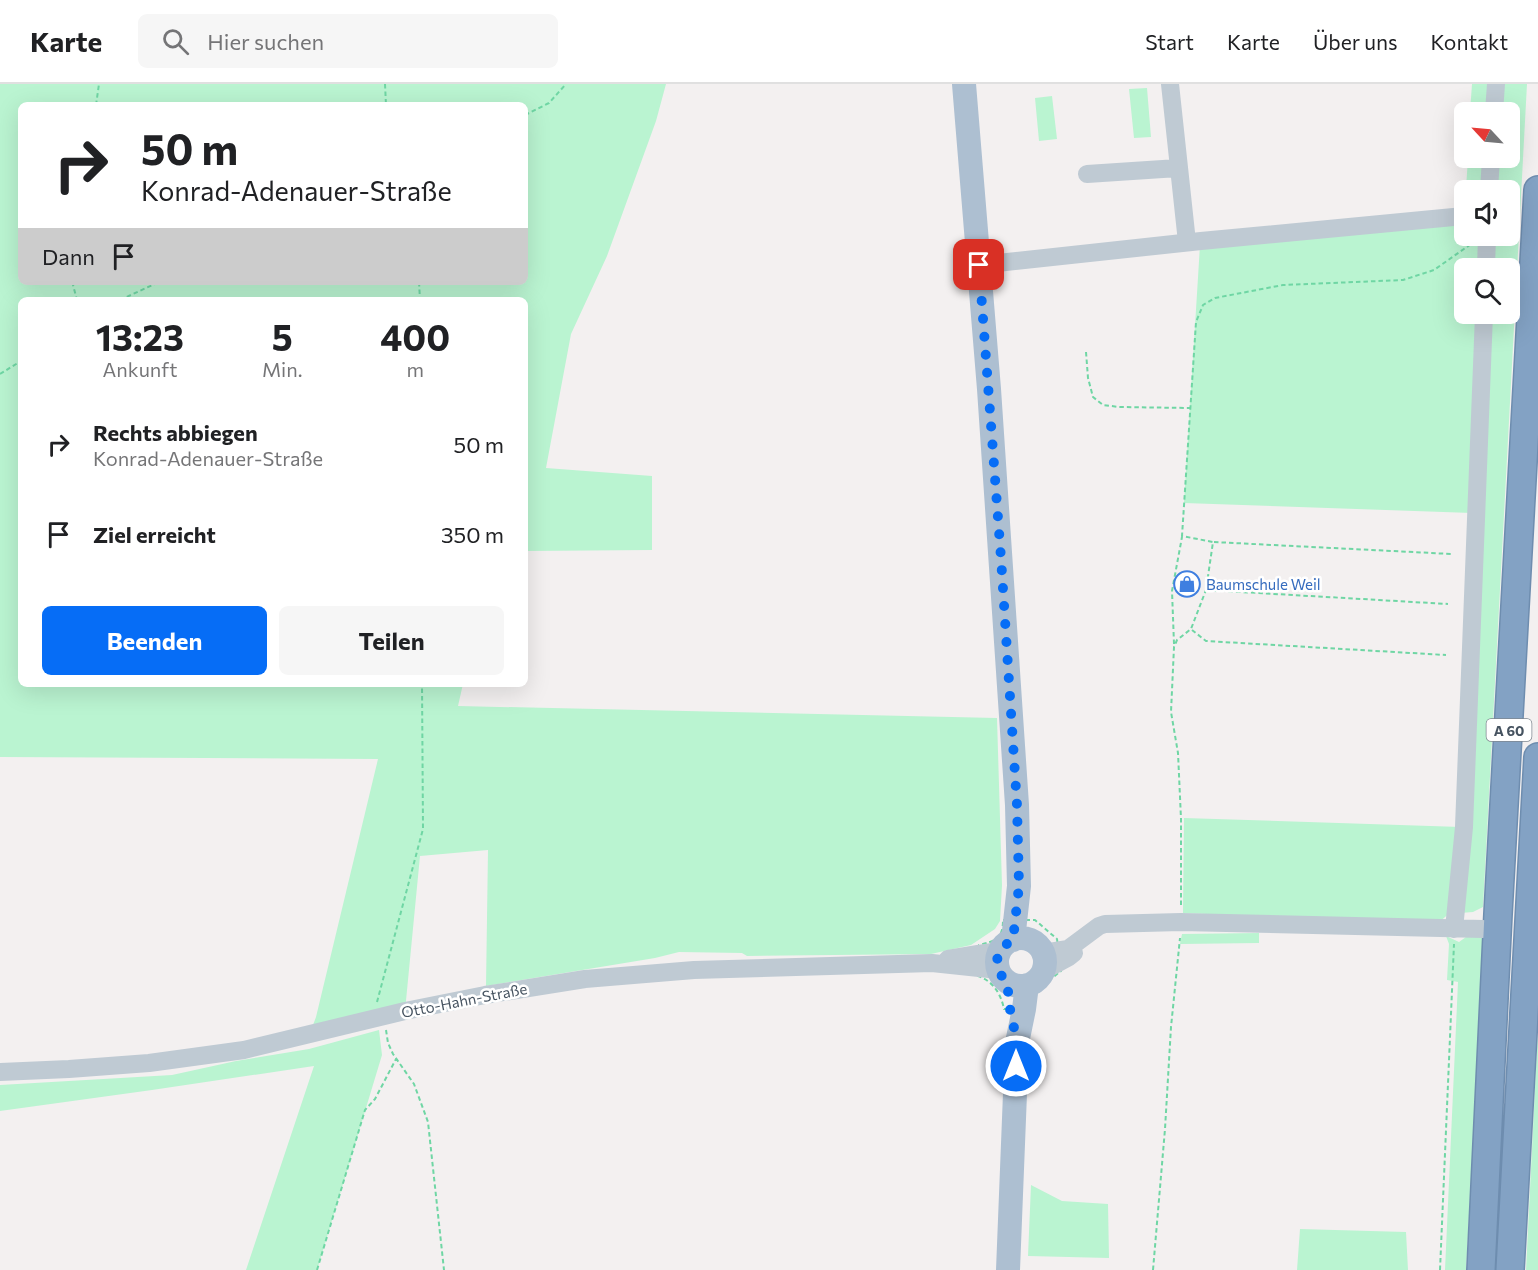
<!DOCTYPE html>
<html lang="de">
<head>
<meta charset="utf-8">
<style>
	:root { --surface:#fff; --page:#f6f6f6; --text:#202124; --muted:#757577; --line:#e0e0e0; --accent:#066df6 }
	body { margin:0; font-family:Commissioner,sans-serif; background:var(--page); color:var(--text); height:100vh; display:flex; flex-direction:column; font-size:22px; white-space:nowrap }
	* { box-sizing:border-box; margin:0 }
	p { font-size:20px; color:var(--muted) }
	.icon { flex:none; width:33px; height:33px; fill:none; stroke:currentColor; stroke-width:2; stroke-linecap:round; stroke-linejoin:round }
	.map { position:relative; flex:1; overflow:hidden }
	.side { position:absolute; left:18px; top:213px; width:510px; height:390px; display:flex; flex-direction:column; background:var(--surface); border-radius:9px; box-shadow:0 6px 24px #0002 }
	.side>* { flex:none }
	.hud { position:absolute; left:18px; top:18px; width:510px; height:183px; border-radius:9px; box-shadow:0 6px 24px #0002; background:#fff; color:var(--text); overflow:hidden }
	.needle { width:39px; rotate:296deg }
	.fabs { position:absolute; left:1454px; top:18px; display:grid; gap:12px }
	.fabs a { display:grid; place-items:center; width:66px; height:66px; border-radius:9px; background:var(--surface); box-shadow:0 6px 24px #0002; font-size:30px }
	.pin { position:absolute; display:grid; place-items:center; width:51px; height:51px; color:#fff; margin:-26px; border-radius:12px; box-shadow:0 3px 9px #0006 }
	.me { position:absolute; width:66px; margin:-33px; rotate:0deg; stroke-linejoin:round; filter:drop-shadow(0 0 4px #0008) }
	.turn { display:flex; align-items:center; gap:21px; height:126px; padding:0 24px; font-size:27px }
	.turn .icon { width:78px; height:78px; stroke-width:2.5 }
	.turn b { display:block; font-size:42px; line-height:51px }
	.then { display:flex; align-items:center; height:57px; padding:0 24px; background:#0003; gap:12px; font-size:22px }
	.eta { display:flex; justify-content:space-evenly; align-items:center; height:102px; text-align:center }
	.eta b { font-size:36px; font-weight:700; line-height:42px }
	.primary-button { display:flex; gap:12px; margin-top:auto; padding:12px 24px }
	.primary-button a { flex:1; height:69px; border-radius:9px; background:var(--accent); color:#fff; font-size:24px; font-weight:700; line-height:69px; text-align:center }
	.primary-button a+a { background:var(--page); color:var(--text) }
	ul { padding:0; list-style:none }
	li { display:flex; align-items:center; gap:18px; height:90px; padding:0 24px }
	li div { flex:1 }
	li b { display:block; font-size:22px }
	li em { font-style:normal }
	header { display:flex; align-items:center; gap:36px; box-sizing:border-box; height:84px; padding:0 30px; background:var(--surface); border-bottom:2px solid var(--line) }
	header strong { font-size:28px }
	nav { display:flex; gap:33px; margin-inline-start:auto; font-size:21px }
	.search { width:420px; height:54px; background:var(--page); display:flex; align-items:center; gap:15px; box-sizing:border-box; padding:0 21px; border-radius:9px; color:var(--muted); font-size:22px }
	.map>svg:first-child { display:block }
</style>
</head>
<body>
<header>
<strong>Karte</strong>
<div class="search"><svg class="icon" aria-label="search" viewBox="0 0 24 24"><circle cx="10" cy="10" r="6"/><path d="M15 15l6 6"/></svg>Hier suchen</div>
<nav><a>Start</a><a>Karte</a><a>Über uns</a><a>Kontakt</a></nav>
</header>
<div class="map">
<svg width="1538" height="1186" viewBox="0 0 1538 1186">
	<rect width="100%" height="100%" fill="#f3f0f0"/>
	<path fill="#baf4d1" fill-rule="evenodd" d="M0 0H666L656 37 607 172 571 250 546 384 652 392V466L525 467V216H21V600H463L458 622 997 634 1002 801 1000 837 995 845 971 861 931 870 747 872 742 869 679 868 655 874 486 902 488 766 420 772 405 927 310 949 316 933 378 675 0 673ZM21 21H525V198H21Z
		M1472 0H1492L1490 28H1470Z
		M1501 0H1527L1483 823 1473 828 1460 829 1490 230H1509V184H1491L1492 152H1509V106H1494L1496 74H1509V28H1499Z
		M1147 4 1151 53 1134 54 1129 5Z
		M1052 12 1057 55 1039 57 1035 14Z
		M1468 74H1487L1484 106H1464V130L1457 133 1455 106 1466 104Z
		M1464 137V152H1481L1480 184H1464V230H1478L1472 429 1184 419 1200 161Z
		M1184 734 1461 743 1452 827 1437 840 1183 829Z
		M1259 849V859L1180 860 1182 850Z
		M1485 851 1466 1186H1445L1458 898 1447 896 1449 860 1446 852 1459 858 1466 853Z
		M1538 943V1186H1526Z
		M379 946 382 971 317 1186H246L314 982 152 1006 0 1027V1001L172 991 236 977 309 965Z
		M1031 1101 1062 1117 1108 1120 1109 1174 1028 1172Z
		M1300 1145 1406 1148 1408 1186H1297Z"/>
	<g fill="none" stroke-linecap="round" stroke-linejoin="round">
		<g stroke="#6e8daf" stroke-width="30">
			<path id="highway" d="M1481 1186 1498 830 1538 106
				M1510 1186 1538 673"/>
		</g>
		<path stroke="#6fd6a4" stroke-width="2" stroke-dasharray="4.5 3" stroke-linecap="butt" d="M385 0 386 21
			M96 21 99 0
			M525 31 549 19 566 0
			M74 198 73 201 77 216
			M419 198 420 216
			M120 216 159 198
			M1086 268 1088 294 1093 313 1103 321 1119 323 1190 324
			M0 290 21 277
			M1214 458 1451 470
			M1206 506 1448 520
			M1192 546 1206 557 1446 571
			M1174 560 1172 507 1182 453
			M1181 821V735L1178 669 1171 628 1174 563 1177 556 1191 545 1206 506 1213 458 1182 452 1196 238 1203 221 1215 214 1283 201 1403 196 1434 186 1471 160
			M1003 836H1035L1057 855 1061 887C1050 895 1031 912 1030 925H1004C1001 910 993 897 978 892L979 861C995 857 1003 855 1003 836Z
			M377 918 423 745 422 600
			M386 946 388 959 393 970 414 1000 428 1038 444 1186
			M317 1186 365 1026 375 1015 396 975
			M1153 1186 1165 1045 1171 943 1180 854
			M1440 1186 1454 860"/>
		<path stroke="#bfcad3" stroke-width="18" d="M1170 0 1187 158
			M1494 28 1496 0
			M1087 90 1178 84
			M1489 106 1491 74
			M979 181 1201 157 1464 132
			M1486 184 1487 152
			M1454 845 1464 743 1484 230
			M1043 869 1068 865 1099 842 1105 840 1181 838 1483 845
			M948 875 978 870 1000 867
			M1043 887 1069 873 1074 869
			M0 988 69 985 149 979 244 966 405 927 485 911 585 895 694 886 932 879 998 886"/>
		<path stroke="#adbfd1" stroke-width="24" d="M964 0 989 305 1017 721 1019 802 1013 856
			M997 878a24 24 0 1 1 48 0a24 24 0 1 1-48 0Z
			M1008 1186 1017 959 1024 925 1027 901"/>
		<use href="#highway" stroke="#83a2c4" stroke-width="27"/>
	</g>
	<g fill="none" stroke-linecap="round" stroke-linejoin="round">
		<path stroke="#066df6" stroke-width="10" stroke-dasharray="0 18" d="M979 181 1001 474 1017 721 1019 802 1013 856C994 866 992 884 1007 898L1010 925 1017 958 1016 982"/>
	</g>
	<defs>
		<g id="shop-ring" transform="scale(1.35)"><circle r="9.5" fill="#fff" stroke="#3f7fe0" stroke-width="1.5"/><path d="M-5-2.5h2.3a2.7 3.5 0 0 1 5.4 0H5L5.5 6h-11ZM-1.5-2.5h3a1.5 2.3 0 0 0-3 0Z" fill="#3f7fe0"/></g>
	</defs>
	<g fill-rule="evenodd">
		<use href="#shop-ring" x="1187" y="500"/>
	</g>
	<g text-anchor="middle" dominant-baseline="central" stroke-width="5" stroke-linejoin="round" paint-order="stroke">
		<rect fill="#fff" stroke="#7e8790" stroke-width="1.5" x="1486.5" y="635" width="45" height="22" rx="4.5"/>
		<g font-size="14" font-weight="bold" fill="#465360">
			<text x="1509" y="646">A 60</text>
		</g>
		<g font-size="15" fill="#366cbe" stroke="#fff" text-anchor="start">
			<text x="1206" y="500">Baumschule Weil</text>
		</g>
		<g font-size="15" fill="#465360" stroke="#fff">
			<text transform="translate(464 916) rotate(-11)">Otto-Hahn-Straße</text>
		</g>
	</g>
</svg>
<div class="fabs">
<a><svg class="needle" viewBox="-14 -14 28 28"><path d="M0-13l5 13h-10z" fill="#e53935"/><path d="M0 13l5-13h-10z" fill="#757577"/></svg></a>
<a><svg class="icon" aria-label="sound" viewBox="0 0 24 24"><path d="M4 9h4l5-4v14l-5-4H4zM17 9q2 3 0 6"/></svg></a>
<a><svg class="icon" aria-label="search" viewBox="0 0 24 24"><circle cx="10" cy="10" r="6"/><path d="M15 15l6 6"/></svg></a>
</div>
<div class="pin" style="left:979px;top:181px;background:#d93025"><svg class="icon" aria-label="arrive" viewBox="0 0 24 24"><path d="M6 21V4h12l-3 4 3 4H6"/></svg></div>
<svg class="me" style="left:1016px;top:982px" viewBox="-20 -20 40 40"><circle r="17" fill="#066df6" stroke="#fff" stroke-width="3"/><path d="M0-11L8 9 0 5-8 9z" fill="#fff"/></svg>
<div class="hud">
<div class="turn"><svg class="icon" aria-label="right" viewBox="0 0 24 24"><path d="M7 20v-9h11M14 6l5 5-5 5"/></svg><div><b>50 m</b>Konrad-Adenauer-Straße</div></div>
<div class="then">Dann<svg class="icon" aria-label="arrive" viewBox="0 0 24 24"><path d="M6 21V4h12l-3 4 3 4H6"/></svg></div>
</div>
<section class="side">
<div class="eta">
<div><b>13:23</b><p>Ankunft</p></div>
<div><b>5</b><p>Min.</p></div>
<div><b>400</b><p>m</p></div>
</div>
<ul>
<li><svg class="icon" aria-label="right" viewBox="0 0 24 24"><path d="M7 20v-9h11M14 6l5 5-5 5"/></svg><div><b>Rechts abbiegen</b><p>Konrad-Adenauer-Straße</p></div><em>50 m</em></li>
<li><svg class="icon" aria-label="arrive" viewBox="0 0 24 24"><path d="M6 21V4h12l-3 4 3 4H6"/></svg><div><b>Ziel erreicht</b></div><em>350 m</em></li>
</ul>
<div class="primary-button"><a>Beenden</a><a>Teilen</a></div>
</section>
</div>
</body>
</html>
